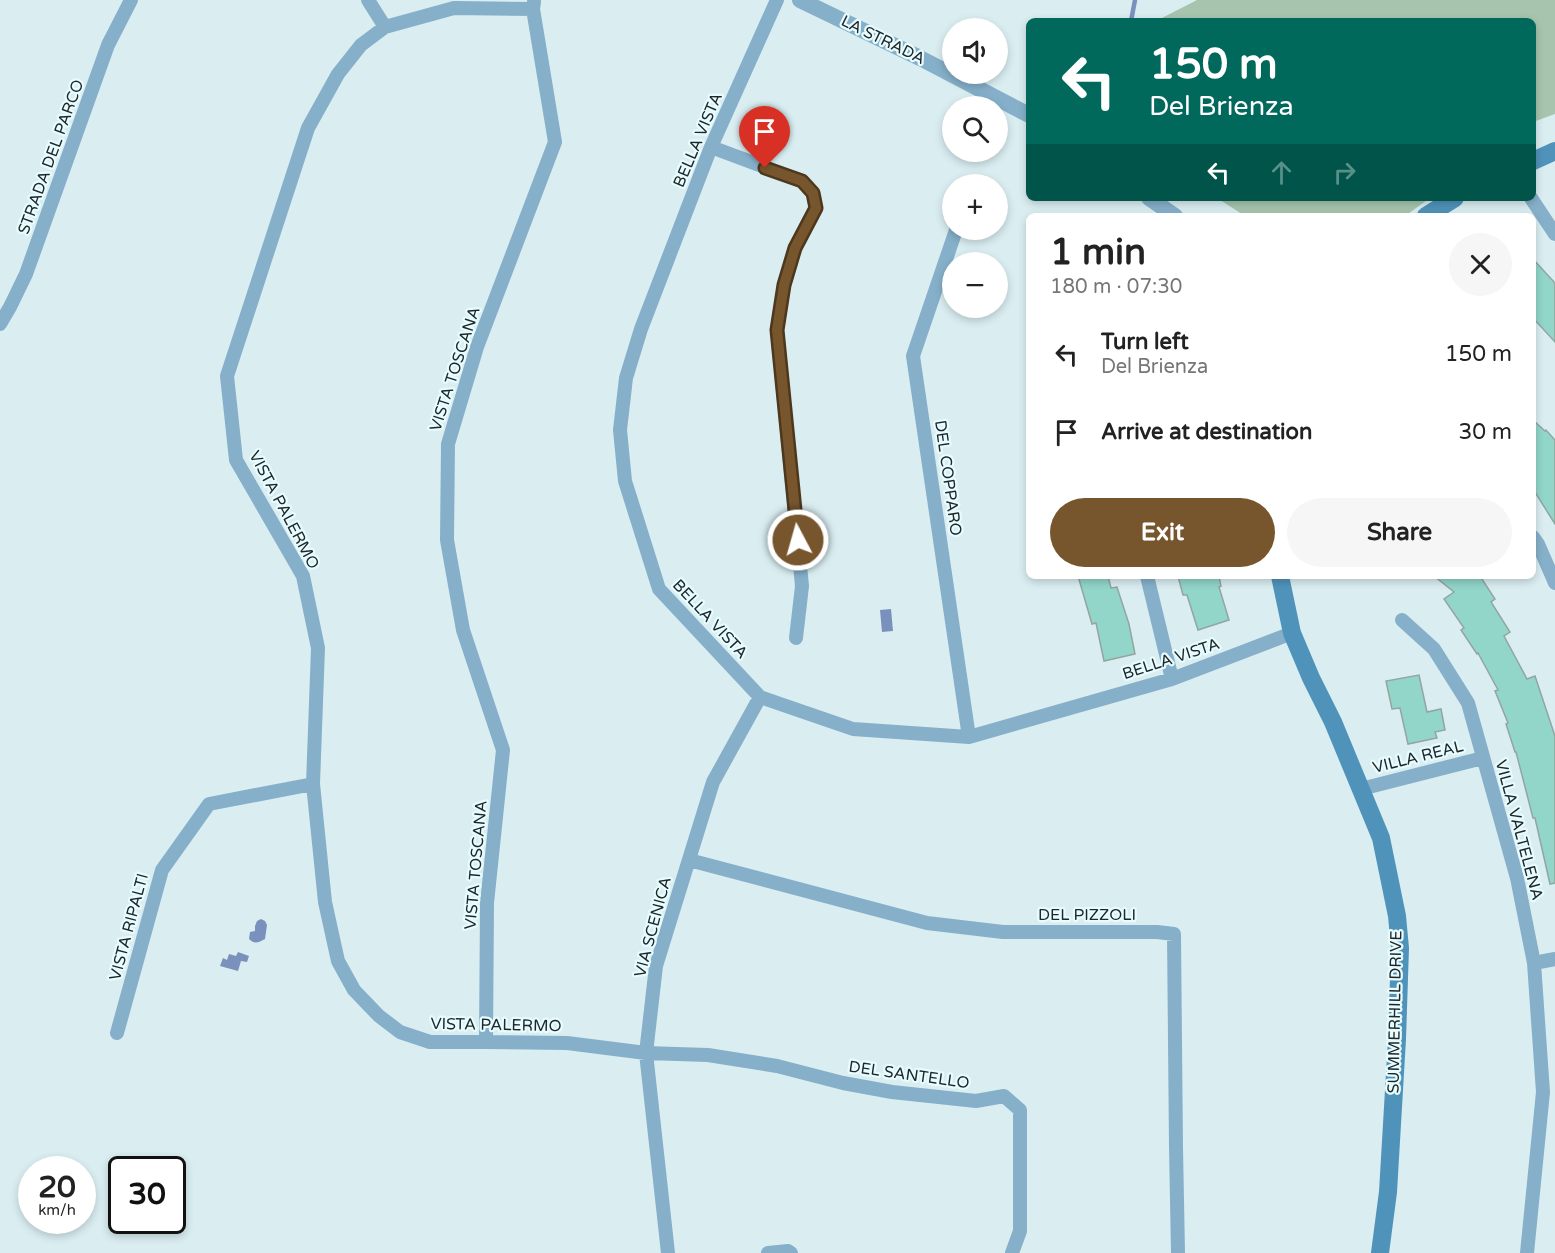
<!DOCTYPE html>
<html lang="en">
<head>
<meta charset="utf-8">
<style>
	:root { --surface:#fff; --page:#f6f6f6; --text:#222; --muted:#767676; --accent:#77562d }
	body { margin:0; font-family:"Varela Round",sans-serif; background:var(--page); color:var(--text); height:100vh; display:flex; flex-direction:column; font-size:22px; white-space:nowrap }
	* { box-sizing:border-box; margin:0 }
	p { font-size:20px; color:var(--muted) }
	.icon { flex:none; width:33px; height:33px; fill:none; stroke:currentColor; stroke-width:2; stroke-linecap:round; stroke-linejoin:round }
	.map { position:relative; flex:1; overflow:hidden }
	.drawer { position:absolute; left:1026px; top:213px; width:510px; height:366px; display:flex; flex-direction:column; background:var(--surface); border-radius:9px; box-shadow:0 3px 9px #0003 }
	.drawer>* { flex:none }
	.banner { position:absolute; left:1026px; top:18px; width:510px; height:183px; border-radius:9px; box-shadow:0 3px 9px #0003; background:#00695c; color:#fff; overflow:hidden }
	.tools { position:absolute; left:942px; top:18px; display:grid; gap:12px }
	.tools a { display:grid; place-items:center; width:66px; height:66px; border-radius:50%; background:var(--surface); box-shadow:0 3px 9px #0003; font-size:30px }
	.speed { position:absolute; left:18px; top:1156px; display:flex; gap:12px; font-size:30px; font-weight:700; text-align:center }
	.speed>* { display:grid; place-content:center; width:78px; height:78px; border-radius:50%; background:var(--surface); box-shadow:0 3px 9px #0003; line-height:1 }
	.speed small { font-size:15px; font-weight:400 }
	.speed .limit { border:3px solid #111; border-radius:9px; background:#fff; color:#111 }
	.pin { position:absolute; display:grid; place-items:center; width:51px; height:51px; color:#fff; margin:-62px -26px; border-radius:50% 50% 50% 0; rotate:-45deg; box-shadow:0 0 6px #0007 }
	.pin .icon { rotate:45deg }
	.me { position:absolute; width:66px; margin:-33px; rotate:354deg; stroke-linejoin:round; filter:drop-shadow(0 0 4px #0008) }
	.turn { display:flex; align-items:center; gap:21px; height:126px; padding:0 24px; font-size:27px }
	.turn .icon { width:78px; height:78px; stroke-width:2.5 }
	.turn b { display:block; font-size:42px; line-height:51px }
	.lanes { display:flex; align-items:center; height:57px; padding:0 24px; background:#0003; justify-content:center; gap:30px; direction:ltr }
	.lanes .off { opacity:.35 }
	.round { display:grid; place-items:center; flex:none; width:63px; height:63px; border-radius:32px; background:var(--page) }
	.headline { display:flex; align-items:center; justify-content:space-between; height:102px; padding:0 24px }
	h1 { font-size:36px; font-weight:700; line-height:45px }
	.action { display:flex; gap:12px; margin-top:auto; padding:12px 24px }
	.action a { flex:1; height:69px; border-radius:36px; background:var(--accent); color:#fff; font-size:24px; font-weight:700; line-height:69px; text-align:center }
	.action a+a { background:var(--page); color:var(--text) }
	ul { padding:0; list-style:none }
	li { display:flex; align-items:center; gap:18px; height:78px; padding:0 24px }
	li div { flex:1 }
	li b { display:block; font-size:22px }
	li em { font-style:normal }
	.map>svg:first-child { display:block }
</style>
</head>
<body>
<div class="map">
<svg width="1555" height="1253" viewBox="0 0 1555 1253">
	<rect width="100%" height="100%" fill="#daeef2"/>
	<path fill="#a7c5ae" d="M1197 0H1555V114L1533 122V21H1156Z
		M1217 198H1430L1405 216H1245Z"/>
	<path fill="#7a90bd" d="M891 609 893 631 882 632 880 610Z
		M261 919 265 921 267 925 265 939C259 942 255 945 249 939L250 932 255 931V926L257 921Z
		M238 952 249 956 247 962 241 961 238 971 220 966 223 958 227 960 229 954 236 956Z"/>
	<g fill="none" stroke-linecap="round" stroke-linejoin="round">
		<path stroke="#7a90bd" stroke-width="4.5" d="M1131 21 1135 0"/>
	</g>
	<path fill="#91d6c9" stroke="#93a5a1" stroke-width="1.5" d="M1533 259 1555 283V342L1533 318Z
		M1533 420 1545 431 1546 430 1555 440V524L1533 489Z
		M1078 576H1108L1111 588 1117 587 1129 624 1135 654 1104 661 1096 623 1092 624Z
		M1178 576H1219L1221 586 1219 587 1229 620 1198 630 1187 595H1183Z
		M1434 576H1480L1495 599 1491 602 1510 632 1504 636 1527 679 1535 676 1555 736V883L1550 884 1535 818H1533L1516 752H1515L1506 724 1508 723 1495 691 1498 690 1478 653 1477 654 1461 630 1464 628 1444 599 1454 592Z
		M1419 675 1427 712 1441 709 1445 730 1435 732 1437 738 1408 744 1400 708 1392 709 1386 681Z"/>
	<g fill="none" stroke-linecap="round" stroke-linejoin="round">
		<path stroke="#86b0ca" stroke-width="14" d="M368 0 385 27
			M777 0 711 147 641 329 626 378 620 430 625 481 659 589 760 697 853 729 969 737 1172 679 1292 633
			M533 9 454 8 385 27 361 45 338 74 308 128 227 376 236 460 303 576 318 648 313 784 325 902 338 961 354 990 379 1016 400 1032 430 1042H486L567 1043 646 1053 708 1055 777 1066 843 1083 892 1092 976 1101 1004 1096 1020 1110V1231L1012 1253
			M711 147 802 181 813 193 816 208 795 248 784 285 777 330 802 586 796 638
			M1531 198 1555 234
			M956 230 913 356 969 737
			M0 324 10 307 26 274 108 45 131 0
			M1533 537 1538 544 1555 583
			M1147 576 1172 679
			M1402 620 1434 649 1468 703 1517 878 1534 963 1543 1092 1527 1253
			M1361 789 1483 758
			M689 860 927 923 1003 932H1157L1174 934 1176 1147 1178 1253
			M1534 963 1555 959
			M117 1033 162 870 209 804 313 784
			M486 1042 487 903 503 750 463 630 447 540 448 444 477 347 555 142 533 9 534 2
			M668 1253 646 1053 656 966 713 782 760 697
			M768 1253 788 1251 791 1253"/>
		<path stroke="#86b0ca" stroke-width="16" d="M800 0 920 58 1029 115
			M1149 198 1175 216"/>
		<path stroke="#5093ba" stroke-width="18" d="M1533 161 1555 151
			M1426 216 1455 198
			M1280 576 1292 633 1311 678 1333 722 1381 838 1397 916 1400 948 1397 1039 1388 1192 1380 1253"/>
	</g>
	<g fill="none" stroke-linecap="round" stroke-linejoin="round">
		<g stroke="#4d381d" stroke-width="15">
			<path id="route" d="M765 168 802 181 813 193 816 208 795 248 784 285 777 330 798 540"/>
		</g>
		<use href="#route" stroke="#77562d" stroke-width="10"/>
	</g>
	<g text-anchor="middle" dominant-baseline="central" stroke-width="4.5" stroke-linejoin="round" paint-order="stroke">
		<g font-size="16" fill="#202729" stroke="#e7fcff">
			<text transform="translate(883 40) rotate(26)">LA STRADA</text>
			<text transform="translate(698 140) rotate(-67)">BELLA VISTA</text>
			<text transform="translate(51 157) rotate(-70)">STRADA DEL PARCO</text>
			<text transform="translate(455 369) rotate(-72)">VISTA TOSCANA</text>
			<text transform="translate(948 478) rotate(82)">DEL COPPARO</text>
			<text transform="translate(284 510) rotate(62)">VISTA PALERMO</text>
			<text transform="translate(710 619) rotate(47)">BELLA VISTA</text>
			<text transform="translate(1171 659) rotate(-18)">BELLA VISTA</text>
			<text transform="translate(1418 757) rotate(-14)">VILLA REAL</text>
			<text transform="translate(1519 830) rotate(75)">VILLA VALTELENA</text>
			<text transform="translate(476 865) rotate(-85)">VISTA TOSCANA</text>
			<text x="1087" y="915">DEL PIZZOLI</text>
			<text transform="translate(129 927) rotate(-75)">VISTA RIPALTI</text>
			<text transform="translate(653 927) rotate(-75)">VIA SCENICA</text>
			<text transform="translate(1395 1012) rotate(-89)">SUMMERHILL DRIVE</text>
			<text transform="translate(496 1025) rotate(1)">VISTA PALERMO</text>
			<text transform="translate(909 1075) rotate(8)">DEL SANTELLO</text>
		</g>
	</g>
</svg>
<div class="tools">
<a><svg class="icon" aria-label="sound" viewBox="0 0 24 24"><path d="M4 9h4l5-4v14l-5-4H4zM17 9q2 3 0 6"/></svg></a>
<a><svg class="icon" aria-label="search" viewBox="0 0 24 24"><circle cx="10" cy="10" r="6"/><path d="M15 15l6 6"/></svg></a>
<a>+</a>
<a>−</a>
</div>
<div class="speed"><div>20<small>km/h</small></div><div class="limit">30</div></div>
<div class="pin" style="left:765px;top:168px;background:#d93025"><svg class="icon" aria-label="arrive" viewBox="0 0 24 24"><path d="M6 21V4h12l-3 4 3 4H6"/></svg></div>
<svg class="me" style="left:798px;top:540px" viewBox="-20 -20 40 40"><circle r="17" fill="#77562d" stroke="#fff" stroke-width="3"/><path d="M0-11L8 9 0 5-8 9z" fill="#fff"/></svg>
<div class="banner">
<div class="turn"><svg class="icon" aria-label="left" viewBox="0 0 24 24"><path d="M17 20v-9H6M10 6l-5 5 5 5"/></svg><div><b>150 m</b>Del Brienza</div></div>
<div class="lanes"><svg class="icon" aria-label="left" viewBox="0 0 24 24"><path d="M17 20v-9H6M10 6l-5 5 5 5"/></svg><svg class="icon off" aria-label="ahead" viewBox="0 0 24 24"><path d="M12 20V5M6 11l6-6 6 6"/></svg><svg class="icon off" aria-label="right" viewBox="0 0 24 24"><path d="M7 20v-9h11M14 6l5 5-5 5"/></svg></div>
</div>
<section class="drawer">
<div class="headline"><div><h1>1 min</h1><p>180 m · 07:30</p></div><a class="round"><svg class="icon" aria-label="close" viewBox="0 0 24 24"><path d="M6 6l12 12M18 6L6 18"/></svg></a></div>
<ul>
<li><svg class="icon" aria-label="left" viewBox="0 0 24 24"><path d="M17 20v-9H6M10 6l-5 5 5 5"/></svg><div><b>Turn left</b><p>Del Brienza</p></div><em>150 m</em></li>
<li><svg class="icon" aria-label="arrive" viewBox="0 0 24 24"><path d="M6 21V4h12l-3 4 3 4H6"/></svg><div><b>Arrive at destination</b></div><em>30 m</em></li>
</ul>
<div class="action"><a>Exit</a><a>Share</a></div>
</section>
</div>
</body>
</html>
